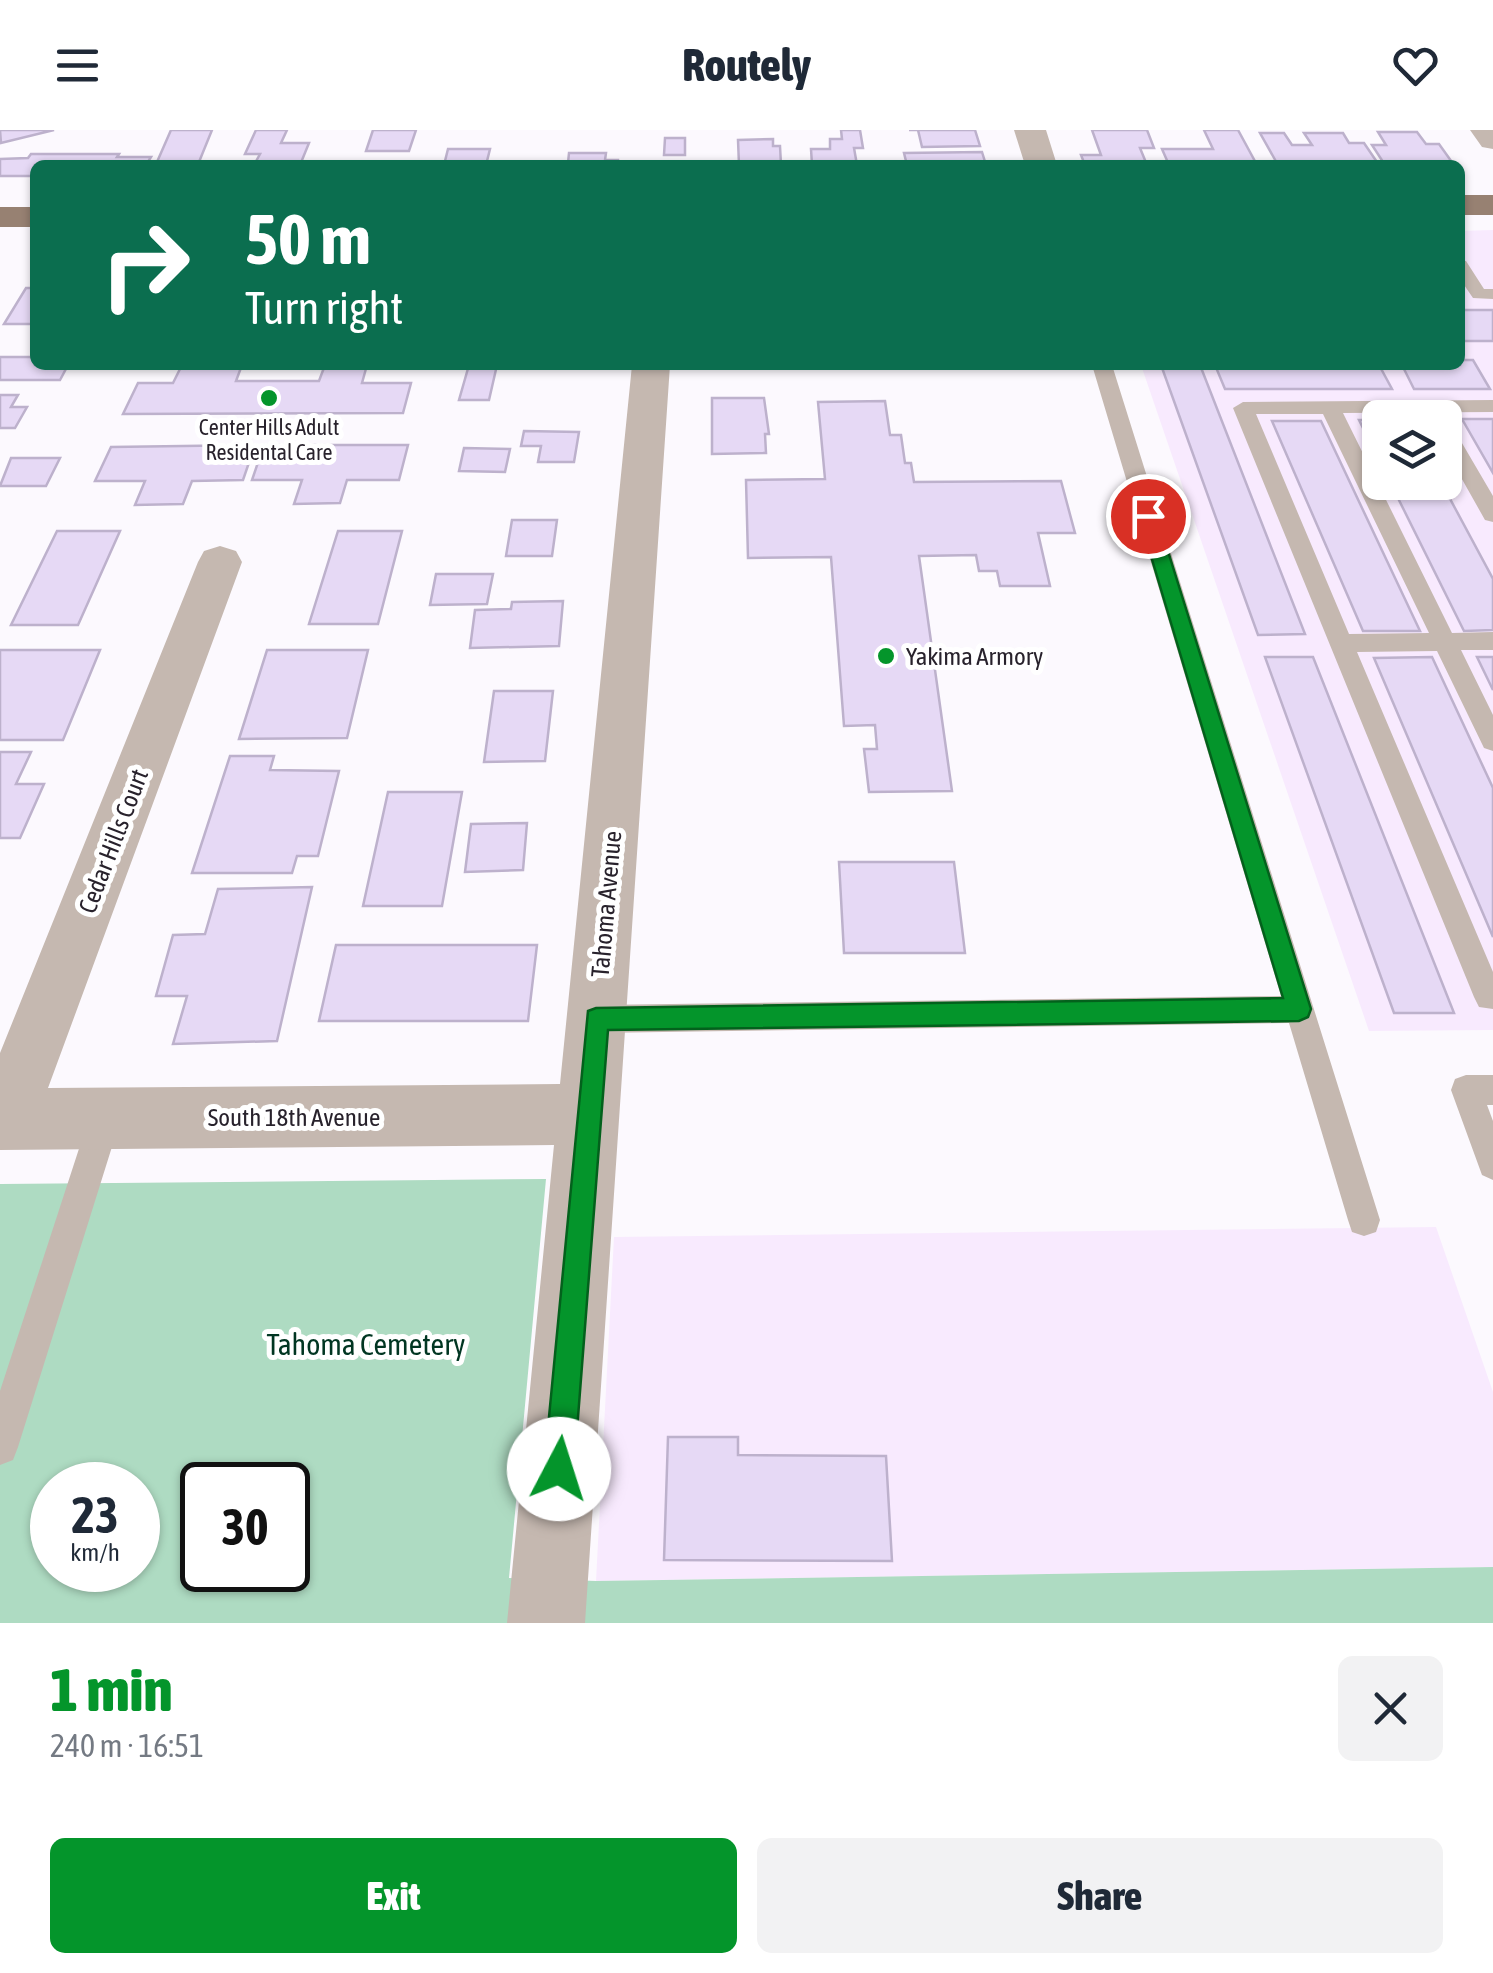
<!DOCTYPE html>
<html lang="en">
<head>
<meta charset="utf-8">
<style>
	:root { --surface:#fff; --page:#f2f2f3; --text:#1f2937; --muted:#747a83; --accent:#04952b }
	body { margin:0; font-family:"Asap Condensed",sans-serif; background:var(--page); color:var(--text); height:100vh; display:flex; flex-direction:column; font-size:38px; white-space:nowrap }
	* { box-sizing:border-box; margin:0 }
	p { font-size:32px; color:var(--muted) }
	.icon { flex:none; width:55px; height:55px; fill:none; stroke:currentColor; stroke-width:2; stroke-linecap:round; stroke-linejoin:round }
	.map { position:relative; height:1493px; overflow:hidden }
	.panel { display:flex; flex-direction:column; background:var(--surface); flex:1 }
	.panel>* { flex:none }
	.hud { position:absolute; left:30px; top:30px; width:1435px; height:210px; border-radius:15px; box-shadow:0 2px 8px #0004; background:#0b6e4f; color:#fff; overflow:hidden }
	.controls { position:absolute; left:1362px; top:270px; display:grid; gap:20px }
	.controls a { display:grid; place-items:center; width:100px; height:100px; border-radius:15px; background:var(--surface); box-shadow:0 2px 8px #0004; font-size:50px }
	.speed { position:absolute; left:30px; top:1332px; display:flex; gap:20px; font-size:50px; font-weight:700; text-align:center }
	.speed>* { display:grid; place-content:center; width:130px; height:130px; border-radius:50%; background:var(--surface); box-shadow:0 2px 8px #0004; line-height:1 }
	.speed small { font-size:25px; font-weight:400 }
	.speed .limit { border:5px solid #111; border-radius:15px; background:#fff; color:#111 }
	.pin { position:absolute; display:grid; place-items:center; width:85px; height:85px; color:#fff; margin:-42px; border:5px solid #fff; border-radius:50%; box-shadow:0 2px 10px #0007 }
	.me { position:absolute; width:110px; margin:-55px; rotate:5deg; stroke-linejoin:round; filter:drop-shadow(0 0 8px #0008) }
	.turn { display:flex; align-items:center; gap:35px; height:210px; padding:0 50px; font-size:45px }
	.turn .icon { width:130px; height:130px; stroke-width:2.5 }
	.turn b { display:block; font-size:70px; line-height:85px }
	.round { display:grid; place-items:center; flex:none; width:105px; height:105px; border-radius:15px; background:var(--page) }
	.head { display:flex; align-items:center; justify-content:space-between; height:170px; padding:0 50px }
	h1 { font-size:60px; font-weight:800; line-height:75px; color:var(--accent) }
	.primary-button { display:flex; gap:20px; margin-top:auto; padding:20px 50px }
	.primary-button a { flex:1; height:115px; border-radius:15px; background:var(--accent); color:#fff; font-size:40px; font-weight:800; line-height:115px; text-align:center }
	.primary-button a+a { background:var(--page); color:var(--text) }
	header { display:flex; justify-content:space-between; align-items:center; height:130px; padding:0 50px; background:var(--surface); font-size:45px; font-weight:800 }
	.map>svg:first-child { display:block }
</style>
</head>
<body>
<header><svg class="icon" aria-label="menu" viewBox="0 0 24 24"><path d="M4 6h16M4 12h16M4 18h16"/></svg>Routely<svg class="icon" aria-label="heart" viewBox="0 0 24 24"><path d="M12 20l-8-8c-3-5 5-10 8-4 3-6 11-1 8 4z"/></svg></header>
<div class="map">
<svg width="1493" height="1493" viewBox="0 0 1493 1493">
	<rect width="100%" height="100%" fill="#fcf9fe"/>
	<path fill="#f8eafe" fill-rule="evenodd" d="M1493 100V900L1369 901 1141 235H1460V101ZM1380 288H1445V352H1380Z
		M1436 1097 1493 1262V1437L596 1451 614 1107Z"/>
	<path fill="#aedbc2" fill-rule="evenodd" d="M546 1049 509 1448 596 1451 1493 1437V1493H0V1054ZM52 1355H138V1440H52ZM202 1355H288V1440H202Z"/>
	<path fill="#e6d9f5" stroke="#bdb1cc" stroke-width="2.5" d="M0 0H54L1 13Z
		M171 0H212L199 32H157Z
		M256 0H287L281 13H309L300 35H254L260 24H245Z
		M373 0H416L409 21H366Z
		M841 0H860L863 18H854L857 35H812L811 19H830V9H842Z
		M909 0H975L980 16 922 17 918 0Z
		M1092 0H1147L1154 18H1140L1147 35H1085L1081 25H1101Z
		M1204 0H1238L1257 35H1169L1162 19H1213Z
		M1378 2H1417L1426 14H1439L1454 35H1385L1372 15H1386Z
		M1260 3H1284L1292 15H1312L1304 3H1343L1349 13H1364L1379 35H1278Z
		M665 8H685V25H664Z
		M773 9V16H780L781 35H739L738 10Z
		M448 19H490L486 35H444Z
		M982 22 986 35H907L904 23Z
		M569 23H606L605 30H618V35H536L568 33Z
		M31 24H119L117 27H151L146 35H35V46H0V29L28 28Z
		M26 158H35V194H4Z
		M1460 180H1493V211H1460Z
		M0 227H35V235H68L60 250H0Z
		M1460 230H1473L1490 259H1414L1402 235H1460Z
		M182 235H242L236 251H319L325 235H367L362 253H411L403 283 123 284 138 253H173Z
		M469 235H497L489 270H459Z
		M1161 235H1200L1305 504 1258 505Z
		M1215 235H1379L1392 259H1225Z
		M0 265H18L11 277H27L15 298H0Z
		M712 268H764L769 304H765L766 323 712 324Z
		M885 271 890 305H901L905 333H911L914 352 1061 351 1075 403H1038L1050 456H1000L997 441H979L976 425 919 426 952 661 869 662 864 619H877L875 595 844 596 831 427 748 428 746 350 825 349 818 272Z
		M1462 289H1493V343Z
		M1359 290H1380V332Z
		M1272 291H1321L1420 501H1363Z
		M524 301 579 302 574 332H538L541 316H521Z
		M255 315 243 350 192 351 183 374 135 375 145 351H95L111 317Z
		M264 315H408L399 350H347L340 373 294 374 302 350H252Z
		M464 318 510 319 505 342 459 341Z
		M11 328H60L46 356H0Z
		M1390 352H1441L1493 449V500L1464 501Z
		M512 390H557L552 426H506Z
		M57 401H120L78 495H11Z
		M338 401H402L378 494H309Z
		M436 444H493L487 474 430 475Z
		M563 471 559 516 470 518 475 480 511 479 512 472Z
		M0 520H100L63 610H0Z
		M267 520H368L347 608 239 609Z
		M1265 527H1313L1454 883H1394Z
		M1432 527 1493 658V807L1374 528Z
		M1477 527H1493V560Z
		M494 561H553L545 631 484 632Z
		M0 622H31L16 654H44L20 708H0Z
		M230 626H274L270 640 339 641 318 726H297L292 743H192Z
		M388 662H462L442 776H363Z
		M527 693 523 740 465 742 471 694Z
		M839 732H954L965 823H844Z
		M312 757 277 911 173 914 187 866H156L173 805 205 804 218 759Z
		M336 815H537L528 891H319Z
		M668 1307H738V1325L886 1326 892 1431 664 1430Z"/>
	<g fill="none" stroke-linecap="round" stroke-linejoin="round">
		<path fill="#c5b8b0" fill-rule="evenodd" d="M1460 130 1466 131 1484 159H1493V169L1473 168 1460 149Z
			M1092 235H1112L1380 1090 1376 1102 1364 1106 1352 1102 1348 1090 1289 893 596 903 585 899 581 889 585 879 596 875 1281 866Z
			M1493 270V282L1343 283 1452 503 1493 502V520H1461L1493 585V621L1484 618 1437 521 1357 522 1493 842V879L1479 877 1474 867 1233 278 1243 272ZM1256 284H1323L1429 503 1349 504Z
			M1445 295 1452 296 1493 366V392L1485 390 1445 319Z
			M1466 945H1493V975H1487L1493 991V1050L1482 1045 1451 960 1455 949Z
			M105 973 116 977 121 988 18 1317 13 1330 0 1335V1261L89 988 94 977Z"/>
		<path fill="#c5b8b0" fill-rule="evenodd" d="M1014 0H1046L1057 35H1025Z
			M1470 0H1493V19L1482 17Z
			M632 235H670L585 1493H507L554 1015 0 1020V923L198 432 204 421 220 416 236 421 242 432 48 958 560 954Z"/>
		<path fill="#978172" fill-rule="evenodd" d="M1460 65H1493V85H1460Z
			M0 77H35V97H0Z"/>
	</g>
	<path fill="#04952b" stroke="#03611c" stroke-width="2.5" d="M1148 380 1157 386 1311 879 1308 887 1299 891 608 900 574 1339 570 1350 559 1354 548 1350 544 1339 588 881 596 878 1283 868 1139 386Z"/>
	<g fill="#04952b" stroke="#fff" stroke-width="4">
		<circle cx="269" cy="268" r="10"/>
		<circle cx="886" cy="526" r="10"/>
	</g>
	<g text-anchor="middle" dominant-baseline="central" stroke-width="10" stroke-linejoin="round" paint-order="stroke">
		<g font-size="22" fill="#28222c" stroke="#fff">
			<text x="269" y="297">Center Hills Adult<tspan x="269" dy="25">Residental Care</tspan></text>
		</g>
		<g font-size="25" fill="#28222c" stroke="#fff" text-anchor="start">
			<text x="906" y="526">Yakima Armory</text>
		</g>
		<g font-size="25" fill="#28222c" stroke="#fff">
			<text transform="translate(113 711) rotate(-69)">Cedar Hills Court</text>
			<text transform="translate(606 774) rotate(-85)">Tahoma Avenue</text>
			<text x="294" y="987">South 18th Avenue</text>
		</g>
		<g font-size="30" fill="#013622" stroke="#fff">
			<text x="366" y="1214">Tahoma Cemetery</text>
		</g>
	</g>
</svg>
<div class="controls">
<a><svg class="icon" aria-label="layers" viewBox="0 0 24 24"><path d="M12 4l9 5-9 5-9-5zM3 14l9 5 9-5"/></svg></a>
</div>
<div class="speed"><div>23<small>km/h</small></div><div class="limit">30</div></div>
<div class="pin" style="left:1148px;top:386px;background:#d93025"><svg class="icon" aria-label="arrive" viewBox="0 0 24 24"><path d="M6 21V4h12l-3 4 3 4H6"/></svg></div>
<svg class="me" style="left:559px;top:1339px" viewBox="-20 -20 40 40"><circle r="19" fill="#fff"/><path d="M0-13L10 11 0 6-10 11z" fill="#04952b"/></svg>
<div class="hud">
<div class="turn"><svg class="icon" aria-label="right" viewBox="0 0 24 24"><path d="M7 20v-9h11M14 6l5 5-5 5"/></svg><div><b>50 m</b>Turn right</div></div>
</div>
</div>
<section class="panel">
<div class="head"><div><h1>1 min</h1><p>240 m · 16:51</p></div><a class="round"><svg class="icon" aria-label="close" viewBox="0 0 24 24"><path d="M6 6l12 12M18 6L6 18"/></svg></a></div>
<div class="primary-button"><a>Exit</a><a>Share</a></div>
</section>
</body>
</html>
